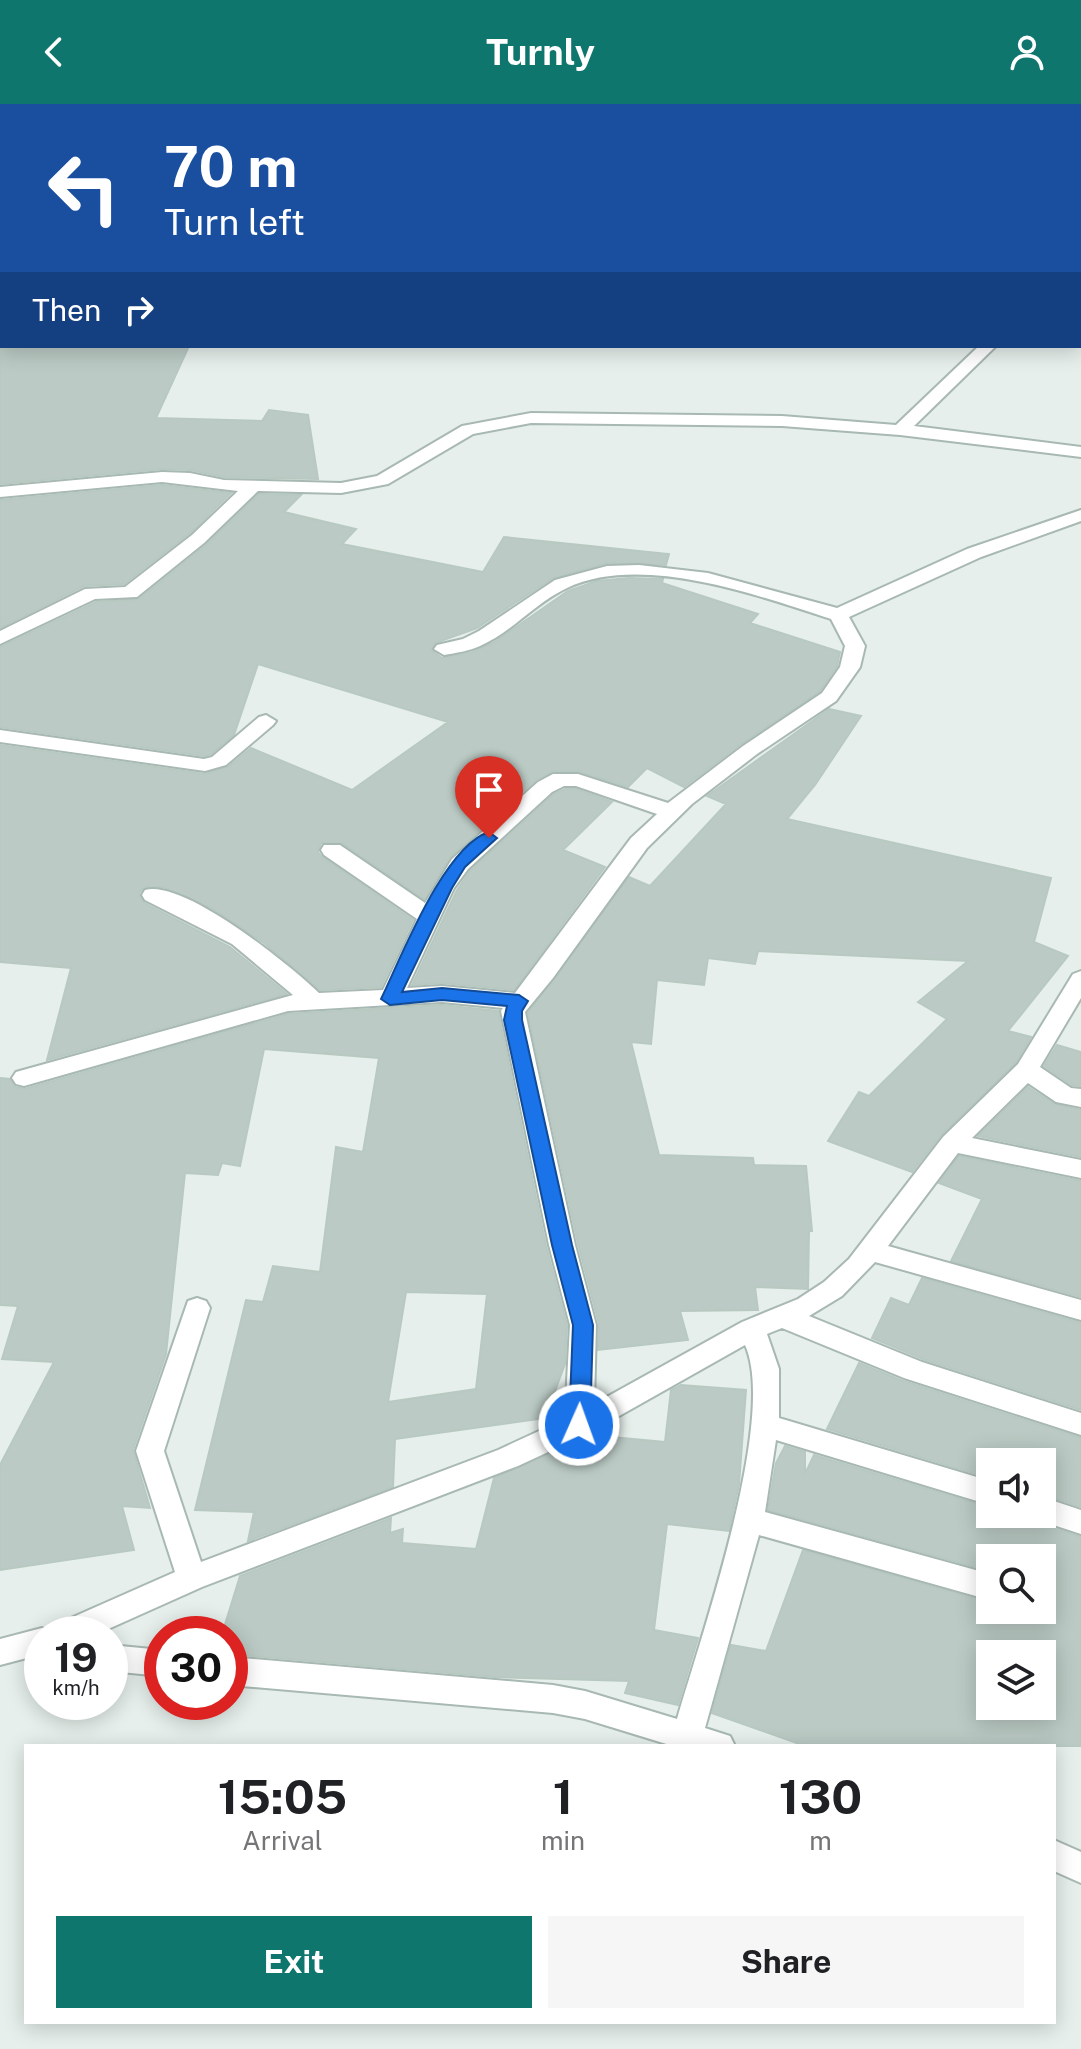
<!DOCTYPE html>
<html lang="en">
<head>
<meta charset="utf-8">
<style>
	:root { --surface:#fff; --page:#f6f6f6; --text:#202124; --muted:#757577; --accent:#0f766e }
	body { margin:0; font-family:"Public Sans",sans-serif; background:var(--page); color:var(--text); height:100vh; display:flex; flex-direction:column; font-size:30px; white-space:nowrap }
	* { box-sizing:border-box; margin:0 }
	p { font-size:26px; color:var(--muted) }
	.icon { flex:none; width:44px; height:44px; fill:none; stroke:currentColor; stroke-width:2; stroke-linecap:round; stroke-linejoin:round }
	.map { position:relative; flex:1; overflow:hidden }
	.side { position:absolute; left:24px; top:1640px; width:1032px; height:280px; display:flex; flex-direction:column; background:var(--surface); border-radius:0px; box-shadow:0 4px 20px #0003 }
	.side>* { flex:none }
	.guide { position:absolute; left:0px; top:0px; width:1082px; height:244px; box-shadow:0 4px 20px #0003; background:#1a4fa0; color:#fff; overflow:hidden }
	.tools { position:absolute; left:976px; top:1344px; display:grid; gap:16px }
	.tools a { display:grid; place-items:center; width:80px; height:80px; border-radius:0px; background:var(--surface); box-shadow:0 4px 20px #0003; font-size:40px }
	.speed { position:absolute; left:24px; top:1512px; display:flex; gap:16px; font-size:40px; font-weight:700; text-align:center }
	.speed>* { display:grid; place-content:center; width:104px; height:104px; border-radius:50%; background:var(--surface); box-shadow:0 4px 20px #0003; line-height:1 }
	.speed small { font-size:20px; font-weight:400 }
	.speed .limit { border:12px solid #d22; background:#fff; color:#111 }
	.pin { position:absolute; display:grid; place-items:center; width:68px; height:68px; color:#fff; margin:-82px -34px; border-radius:50% 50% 50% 0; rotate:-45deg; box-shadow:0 0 8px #0007 }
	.pin .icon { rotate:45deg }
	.me { position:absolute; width:88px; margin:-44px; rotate:2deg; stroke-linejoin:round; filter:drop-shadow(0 0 6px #0008) }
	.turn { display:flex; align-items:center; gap:28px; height:168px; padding:0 32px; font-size:36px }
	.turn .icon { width:104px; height:104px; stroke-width:2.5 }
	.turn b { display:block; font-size:56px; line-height:68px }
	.then { display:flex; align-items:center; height:76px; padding:0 32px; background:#0003; gap:16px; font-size:30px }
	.eta { display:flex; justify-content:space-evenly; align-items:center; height:136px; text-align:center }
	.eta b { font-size:48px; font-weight:700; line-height:56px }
	.action { display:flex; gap:16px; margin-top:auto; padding:16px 32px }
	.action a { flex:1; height:92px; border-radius:0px; background:var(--accent); color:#fff; font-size:32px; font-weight:700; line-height:92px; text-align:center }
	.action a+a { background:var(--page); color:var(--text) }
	header { display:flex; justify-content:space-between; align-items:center; height:104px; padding:0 32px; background:var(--accent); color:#fff; font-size:36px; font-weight:700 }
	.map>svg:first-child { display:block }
</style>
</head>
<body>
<header><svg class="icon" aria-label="back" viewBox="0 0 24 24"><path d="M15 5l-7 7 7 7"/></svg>Turnly<svg class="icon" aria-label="person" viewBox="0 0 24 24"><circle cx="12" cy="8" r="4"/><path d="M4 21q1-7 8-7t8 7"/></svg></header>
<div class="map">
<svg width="1081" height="1945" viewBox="0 0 1081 1945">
	<rect width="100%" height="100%" fill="#e6efeb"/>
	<path fill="#bbcac4" stroke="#b8c9c2" stroke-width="2" fill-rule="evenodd" d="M0 242H189L156 314 262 317 269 306 308 311 318 375 224 373 191 366 162 365 0 380Z
		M162 381 231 389 190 429 124 480 84 482 0 524V396Z
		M259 390 301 391 284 408 356 425 342 440 483 468 504 433 669 450 666 461 607 459 553 474 477 524 435 539 431 546 442 554 472 548 493 539 568 487 597 477 629 474 663 475 662 479 758 510 750 519 840 548 837 562 820 587 741 640 684 683 647 664 628 683 578 667H553L537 675 450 753 424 795 342 739H321L318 748 322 753 413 816 381 883 320 886 264 839 211 804 163 783H145L139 789 144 799 230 843 287 890 47 956 71 864 0 858V641L205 670 228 663 251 644 352 686 448 618 258 560 234 631 211 650 204 652 0 623V543L96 498 139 495 206 441Z
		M829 605 861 612 815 681 787 715 1051 774 1034 838 1068 852 1008 927 1031 933 1016 958 941 1031 912 1068 828 1037 859 988 869 992 947 915 918 898 968 857 758 847 755 860 708 854 704 881 657 876 651 940 631 938 659 1051 753 1054 754 1061 806 1062 812 1127H809L808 1185 755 1183 758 1206 680 1207 688 1236 598 1246 599 1220 578 1140 528 909 629 773 650 782 726 700 707 692Z
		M565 685H576L612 698 563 746 605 763 514 886 442 879 412 881 457 786 470 767 554 690Z
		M442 901 498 907 546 1142 567 1221 565 1260 545 1314 395 1335 393 1383 248 1437 254 1408 195 1406 246 1196 263 1198 273 1162 320 1168 336 1043 363 1048 379 954 264 945 240 1062 222 1059 218 1071 185 1069 166 1250 133 1346 150 1404 122 1402 134 1446 0 1466V1361L54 1258 2 1255 18 1202 0 1201V974L10 975 15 983 25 985 288 910ZM406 1188 487 1190 476 1285 388 1298Z
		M1057 941 1081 948V982L1072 981 1044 962Z
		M1028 983 1054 1000 1081 1006V1053L978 1032Z
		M959 1052 1081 1077V1193L951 1157 982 1095 939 1079Z
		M922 1174 1081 1219V1306L923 1255 872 1234 891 1194 909 1201Z
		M859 1259 903 1277 1081 1334V1403L1042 1390V1358H990V1374L827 1325Z
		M681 1281 746 1286 739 1380 729 1427 667 1420 654 1526 698 1534 678 1601 625 1589 629 1577 495 1573 230 1550V1530H222L240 1472 391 1414 390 1429 403 1425 402 1439 476 1445 494 1374 591 1331 665 1338 671 1286Z
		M785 1342 805 1348V1370L814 1351 990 1404V1410H1027L1031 1417 1081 1433V1642H805L712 1609 731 1541 766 1547 803 1446 990 1499V1506H1042V1454H990V1467L768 1406 776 1359ZM990 1550H1042V1602H990Z"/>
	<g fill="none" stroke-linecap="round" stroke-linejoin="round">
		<g stroke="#a8b8b2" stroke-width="4">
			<path id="street" d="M555 0H574L576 2H557Z
				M810 0H826L828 2H812Z
				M0 16H2V24H0Z
				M1080 49H1081V57H1080Z
				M1080 170H1081V180H1080Z
				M979 242H996L914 322 1081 343V353L900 331 782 322 531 319 473 330 388 380 341 389 258 387 204 439 137 493 95 495 0 540V527L85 485 125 483 192 431 238 387 162 378 0 393V383L162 368 190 369 224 376 341 379 377 372 462 322 531 309 782 312 896 321Z
				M1081 406V417L981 453 849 513 865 542 860 563 836 597 757 650 692 700 647 744 553 874 525 908 575 1141 596 1221 594 1300 742 1218 798 1195 824 1178 849 1155 943 1033 1018 960 1073 870 1081 867V894L1040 963 1071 984 1081 985V1003L1056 998 1028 979 972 1034 1081 1056V1074L958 1049 888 1142 1081 1196V1216L875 1158 842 1192 809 1212 922 1258 1081 1309V1331L904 1274 782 1224 767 1230 779 1265V1314L990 1377V1401L776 1336 765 1408 990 1470V1496L759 1431 705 1624 730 1632 735 1642H673L585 1615 553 1609 230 1581V1553L553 1581 585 1587 677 1615C700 1535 778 1314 745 1241L589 1329 518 1362 202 1483 97 1530H42V1550L0 1561V1535L42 1524 52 1528 55 1521 175 1468 136 1347 188 1197 197 1194 206 1197 210 1204 164 1347 201 1458 498 1346 565 1315 570 1221 549 1141 501 907 503 904 442 898 288 907 24 982 16 980 12 974 16 968 293 891 232 840 145 796 142 791 145 786C184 775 291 862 319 889L383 886 417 815 324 751 321 746 324 741H340L425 799 452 755 538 678 553 670H578L668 699 743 642 822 589 840 563 845 542 831 515C757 491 641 449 567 484 535 499 512 528 480 542 469 547 456 549 444 551L434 545 437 541 463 535 479 527 555 476 607 462 639 461 708 469 837 504 967 445ZM564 682H576L657 710 631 734 515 889 442 882 407 884 454 784 468 765 552 688Z
				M266 611 276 617 273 621 226 661 205 667 0 638V626L204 655 212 653 259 613Z
				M1042 1393 1081 1406V1430L1032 1414 1030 1410H1042Z
				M110 1541 162 1546V1572L110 1567Z
				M1054 1736 1081 1748V1779L1054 1767Z"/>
		</g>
		<g stroke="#a4bbb3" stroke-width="4">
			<path id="secondary" d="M88 0H102V2H88Z
				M2 132V144L0 145V133Z"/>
		</g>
		<use href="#street" fill="#fff" fill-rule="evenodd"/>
		<use href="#secondary" fill="#fff" fill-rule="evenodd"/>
	</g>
	<path fill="#1a73e8" stroke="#114b97" stroke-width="2" d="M489 728 497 734 465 763 452 784 402 888 442 884 519 891 528 897 522 907V916L572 1141 593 1221 590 1321 587 1327 579 1330 572 1327 569 1321 573 1221 552 1141 504 916 507 902 442 896 390 901 381 895C401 854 444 742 489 728Z"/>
</svg>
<div class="tools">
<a><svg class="icon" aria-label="sound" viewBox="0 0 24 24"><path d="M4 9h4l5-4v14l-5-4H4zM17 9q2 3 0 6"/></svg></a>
<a><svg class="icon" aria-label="search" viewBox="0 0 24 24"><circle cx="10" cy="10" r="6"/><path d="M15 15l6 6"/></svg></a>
<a><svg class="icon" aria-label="layers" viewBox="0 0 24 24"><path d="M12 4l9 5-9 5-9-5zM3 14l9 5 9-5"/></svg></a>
</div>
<div class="speed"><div>19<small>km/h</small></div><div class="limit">30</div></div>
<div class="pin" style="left:489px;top:734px;background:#d93025"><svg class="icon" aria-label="arrive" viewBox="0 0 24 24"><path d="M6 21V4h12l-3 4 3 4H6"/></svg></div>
<svg class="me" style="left:579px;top:1321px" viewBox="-20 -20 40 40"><circle r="17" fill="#1a73e8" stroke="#fff" stroke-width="3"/><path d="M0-11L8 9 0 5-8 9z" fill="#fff"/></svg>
<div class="guide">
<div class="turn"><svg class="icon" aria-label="left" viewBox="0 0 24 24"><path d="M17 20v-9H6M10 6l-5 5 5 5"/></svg><div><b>70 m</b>Turn left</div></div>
<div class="then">Then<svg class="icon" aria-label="right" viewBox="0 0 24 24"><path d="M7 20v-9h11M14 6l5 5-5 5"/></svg></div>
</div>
<section class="side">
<div class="eta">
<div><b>15:05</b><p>Arrival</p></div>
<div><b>1</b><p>min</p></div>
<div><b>130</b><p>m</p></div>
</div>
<div class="action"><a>Exit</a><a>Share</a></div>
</section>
</div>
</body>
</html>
